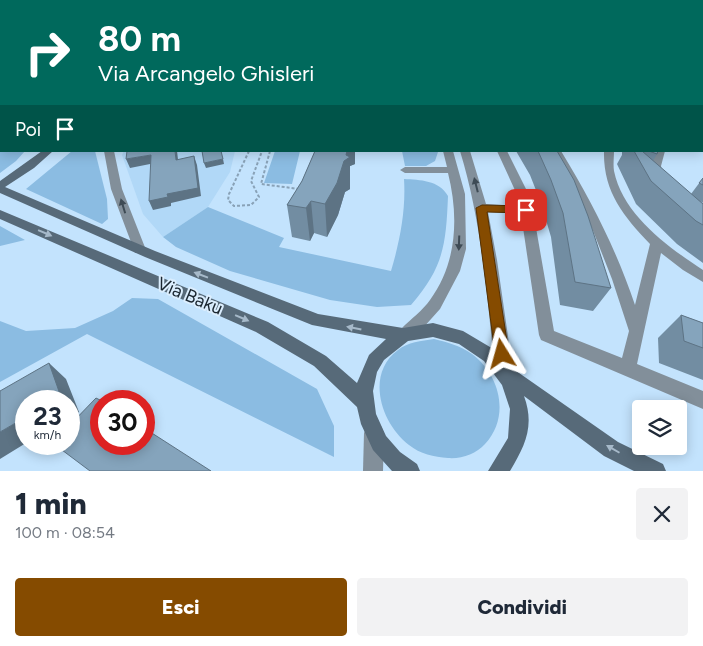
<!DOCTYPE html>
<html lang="it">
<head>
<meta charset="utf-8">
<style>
	:root { --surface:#fff; --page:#f2f2f3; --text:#1f2937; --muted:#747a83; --accent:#854b00 }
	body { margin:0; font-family:Figtree,sans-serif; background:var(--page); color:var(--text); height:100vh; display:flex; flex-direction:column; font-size:19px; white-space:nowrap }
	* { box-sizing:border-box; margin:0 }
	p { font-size:16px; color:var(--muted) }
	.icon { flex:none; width:28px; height:28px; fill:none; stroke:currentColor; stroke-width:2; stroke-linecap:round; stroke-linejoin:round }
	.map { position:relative; height:471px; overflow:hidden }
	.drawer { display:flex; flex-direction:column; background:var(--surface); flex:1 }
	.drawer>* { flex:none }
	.banner { position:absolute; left:0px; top:0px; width:704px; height:152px; box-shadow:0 2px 12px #0003; background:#00695c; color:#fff; overflow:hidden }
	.tools { position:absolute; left:632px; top:400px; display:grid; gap:10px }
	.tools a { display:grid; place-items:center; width:55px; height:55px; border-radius:5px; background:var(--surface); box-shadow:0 2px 12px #0003; font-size:25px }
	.speed { position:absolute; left:15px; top:390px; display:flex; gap:10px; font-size:25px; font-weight:700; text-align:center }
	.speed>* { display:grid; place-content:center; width:65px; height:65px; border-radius:50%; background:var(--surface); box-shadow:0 2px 12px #0003; line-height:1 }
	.speed small { font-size:12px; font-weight:400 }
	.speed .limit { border:8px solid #d22; background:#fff; color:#111 }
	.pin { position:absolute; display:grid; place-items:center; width:42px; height:42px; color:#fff; margin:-21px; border-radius:10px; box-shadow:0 2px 8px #0006 }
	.me { position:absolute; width:55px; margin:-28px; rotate:352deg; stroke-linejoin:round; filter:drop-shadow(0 0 4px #0008) }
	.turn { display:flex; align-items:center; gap:18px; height:105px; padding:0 15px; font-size:22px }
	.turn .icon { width:65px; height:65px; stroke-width:2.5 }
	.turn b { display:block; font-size:35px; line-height:42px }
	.then { display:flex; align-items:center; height:48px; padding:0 15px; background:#0003; gap:10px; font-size:19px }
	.round { display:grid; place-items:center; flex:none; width:52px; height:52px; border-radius:5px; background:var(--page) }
	.overview { display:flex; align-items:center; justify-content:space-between; height:85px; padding:0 15px }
	h1 { font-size:30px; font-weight:800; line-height:38px }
	.action { display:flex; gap:10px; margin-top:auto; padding:10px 15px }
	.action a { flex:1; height:58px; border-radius:5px; background:var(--accent); color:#fff; font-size:20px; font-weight:800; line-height:58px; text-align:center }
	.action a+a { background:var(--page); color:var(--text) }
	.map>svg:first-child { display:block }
</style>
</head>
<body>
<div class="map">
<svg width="703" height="471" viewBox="0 0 703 471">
	<rect width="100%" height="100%" fill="#c3e3fd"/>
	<path fill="#b1d8f7" d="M124 151H235L230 172 208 207 163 237 143 214 122 155Z"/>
	<path fill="#8bbce2" d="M0 99 1 151H25L16 161 0 173Z
		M72 151H95L107 199 108 219 102 224 26 189Z
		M275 151H300L292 184 264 183Z
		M402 151H437L438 152 435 161 426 166H405Z
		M404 179C420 180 439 180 448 196 446 244 444 267 411 305L377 307 330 300 230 271 176 247 163 237 208 207 284 238 279 247 391 271C400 241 406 210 404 179Z
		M0 226 25 240 0 246Z
		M132 298 158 299 317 389 334 426V457L87 334 0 382V321L26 331 75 328 113 311Z
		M434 339C447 342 461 346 472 354 501 376 510 417 485 444 476 454 462 459 448 458 434 457 420 454 409 445 381 424 365 374 398 350 408 342 421 341 434 339Z"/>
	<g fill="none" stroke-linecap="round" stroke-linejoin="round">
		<path stroke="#89a2b7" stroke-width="2" stroke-dasharray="3 2" stroke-linecap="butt" d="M249 151 229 194 228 200 234 206 251 205 259 197 251 181 262 151
			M270 151 261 184 299 189"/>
		<path fill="#828f9a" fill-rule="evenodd" d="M702 109H703V111H702Z"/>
		<path fill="#828f9a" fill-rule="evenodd" d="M702 77H703V81H702Z
			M702 114H703V120H702Z
			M104 151H114L122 189 146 250 145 253H135L134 250 111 189Z
			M443 151H453L465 194 466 249 460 271 440 309 414 338 408 340 402 338 400 333 402 328C411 319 423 310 430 300 457 263 459 217 448 173H405L400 170 405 167H447Z
			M460 151H470L486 204 520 206 519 199 497 151H507L531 199 554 331 622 358 629 331 612 279 588 218 551 151H561C592 202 616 249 635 305L650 244C623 216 603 191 604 151H614C614 157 613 165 614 171 623 215 668 247 703 270V282L683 270 661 253 637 364 703 391V409L541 340 539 335 521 214 488 212 497 260 513 371 510 377 504 379 498 377 495 371C487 297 482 223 460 151Z
			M655 151H665L661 166 664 180 659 183 654 180 651 166Z"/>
		<path fill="#828f9a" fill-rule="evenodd" d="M374 423 381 426 384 433 383 471H363L364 433 367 426Z"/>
		<path fill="#576a79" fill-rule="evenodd" d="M0 83H1V87H0Z
			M42 151H53L34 168 5 187 155 251 318 314 403 328 433 323 463 331 495 350 509 366 618 442 663 464 666 471H634L604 456 524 396C535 426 525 446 510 471H488L508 438 510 409 502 385 484 361 459 344 433 337 408 341 384 360 377 372 373 391 376 414 386 436 400 452 417 464 420 471H392L373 450 361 424 357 407 314 366 256 332 0 219V210L268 322 326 356 357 383 369 355 386 339 312 325 145 257 0 193V181Z"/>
	</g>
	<path fill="#728da2" d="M315 151H355V164L350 166V189L345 192 338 215 327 237 314 233 310 241 292 237 287 205 302 181Z
		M516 151H557L611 288 593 311 560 305 551 237 541 203 530 175Z
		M622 151H658L657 154 653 161 691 194 703 178V203L700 201 703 204V263L677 244 636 204 617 164 622 155Z
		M681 315 703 323V380L659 363 658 338Z"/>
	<path fill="#5d7384" d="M175 151H177L179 168 176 160Z
		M347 151H355V164L350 166V189L345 192 338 215 327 237 325 204 346 155Z
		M151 155 155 163 130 168 126 159Z
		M194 156 197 165 201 196 171 203V206L153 210 149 201 167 194Z
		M223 159 224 164 206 168 204 163Z
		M311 201 314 233 310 241 306 208Z
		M49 363 66 379 79 412 69 418V401H54Z
		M26 417V443L0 459V432Z"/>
	<path fill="#85a4bc" stroke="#5d7384" d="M127 151H175L176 160 194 156 198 188 167 194 168 197 149 201 151 155 126 159Z
		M202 151H221L223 159 204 163Z
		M315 151H347L346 155 350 157 344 161 337 183 325 204 311 201 306 208 287 205 302 181Z
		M538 151H557L574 180 588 216 611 288 575 282 563 213 551 180Z
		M634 151H642L703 204V225L696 221 651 181Z
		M649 151H658L657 154Z
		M703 178V185L699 183Z
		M681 315 703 323V348L684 341Z
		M49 363 61 397 54 401H26V417L0 432V391Z
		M96 398 102 401 101 444H144V428L211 471H90L54 444H69V426Z"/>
	<defs><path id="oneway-solid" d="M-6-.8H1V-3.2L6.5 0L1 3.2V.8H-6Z" transform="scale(1.25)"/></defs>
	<g fill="#3e4b55">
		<use href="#oneway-solid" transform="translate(476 185) rotate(-104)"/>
		<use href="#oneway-solid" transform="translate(123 206) rotate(-107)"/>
		<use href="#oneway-solid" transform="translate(459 243) rotate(92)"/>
	</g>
	<g fill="#a6b9c9">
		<use href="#oneway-solid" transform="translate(45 233) rotate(23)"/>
		<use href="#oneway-solid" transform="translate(201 275) rotate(-159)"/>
		<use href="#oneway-solid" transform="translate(242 318) rotate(23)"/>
		<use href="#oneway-solid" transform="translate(354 328) rotate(-169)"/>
		<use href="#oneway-solid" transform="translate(613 449) rotate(-150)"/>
	</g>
	<linearGradient id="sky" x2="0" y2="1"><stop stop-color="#75b4ea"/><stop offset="0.53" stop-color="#e4f2fe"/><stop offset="1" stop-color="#e4f2fe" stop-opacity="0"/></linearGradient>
	<rect width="703" height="140" fill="url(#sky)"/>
	<path fill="#854b00" stroke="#563100" d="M482 205 526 206 532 210 526 213 487 212 509 354 507 358 502 360 497 358 495 354 476 208Z"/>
	<g text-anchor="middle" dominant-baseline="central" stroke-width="4" stroke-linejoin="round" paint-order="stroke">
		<g font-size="18" fill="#1a2630" stroke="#dbeefe">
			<text transform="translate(190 296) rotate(23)">Via Baku</text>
		</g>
	</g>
</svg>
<div class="tools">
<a><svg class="icon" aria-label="layers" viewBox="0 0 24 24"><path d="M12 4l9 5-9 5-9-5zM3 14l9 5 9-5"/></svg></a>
</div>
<div class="speed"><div>23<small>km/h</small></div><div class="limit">30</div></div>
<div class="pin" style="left:526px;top:210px;background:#d93025"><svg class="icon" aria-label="arrive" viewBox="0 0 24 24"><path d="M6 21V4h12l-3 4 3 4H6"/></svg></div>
<svg class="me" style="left:502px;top:354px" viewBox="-20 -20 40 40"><path d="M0-17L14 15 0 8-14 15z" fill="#854b00" stroke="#fff" stroke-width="4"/></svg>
<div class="banner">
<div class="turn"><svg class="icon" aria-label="right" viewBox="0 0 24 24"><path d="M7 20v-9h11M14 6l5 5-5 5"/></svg><div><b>80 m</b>Via Arcangelo Ghisleri</div></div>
<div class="then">Poi<svg class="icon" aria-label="arrive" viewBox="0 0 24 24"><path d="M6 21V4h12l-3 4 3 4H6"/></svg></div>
</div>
</div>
<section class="drawer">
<div class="overview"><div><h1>1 min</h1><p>100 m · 08:54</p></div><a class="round"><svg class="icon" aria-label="close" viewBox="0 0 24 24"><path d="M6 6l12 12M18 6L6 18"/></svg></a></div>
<div class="action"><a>Esci</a><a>Condividi</a></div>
</section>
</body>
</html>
